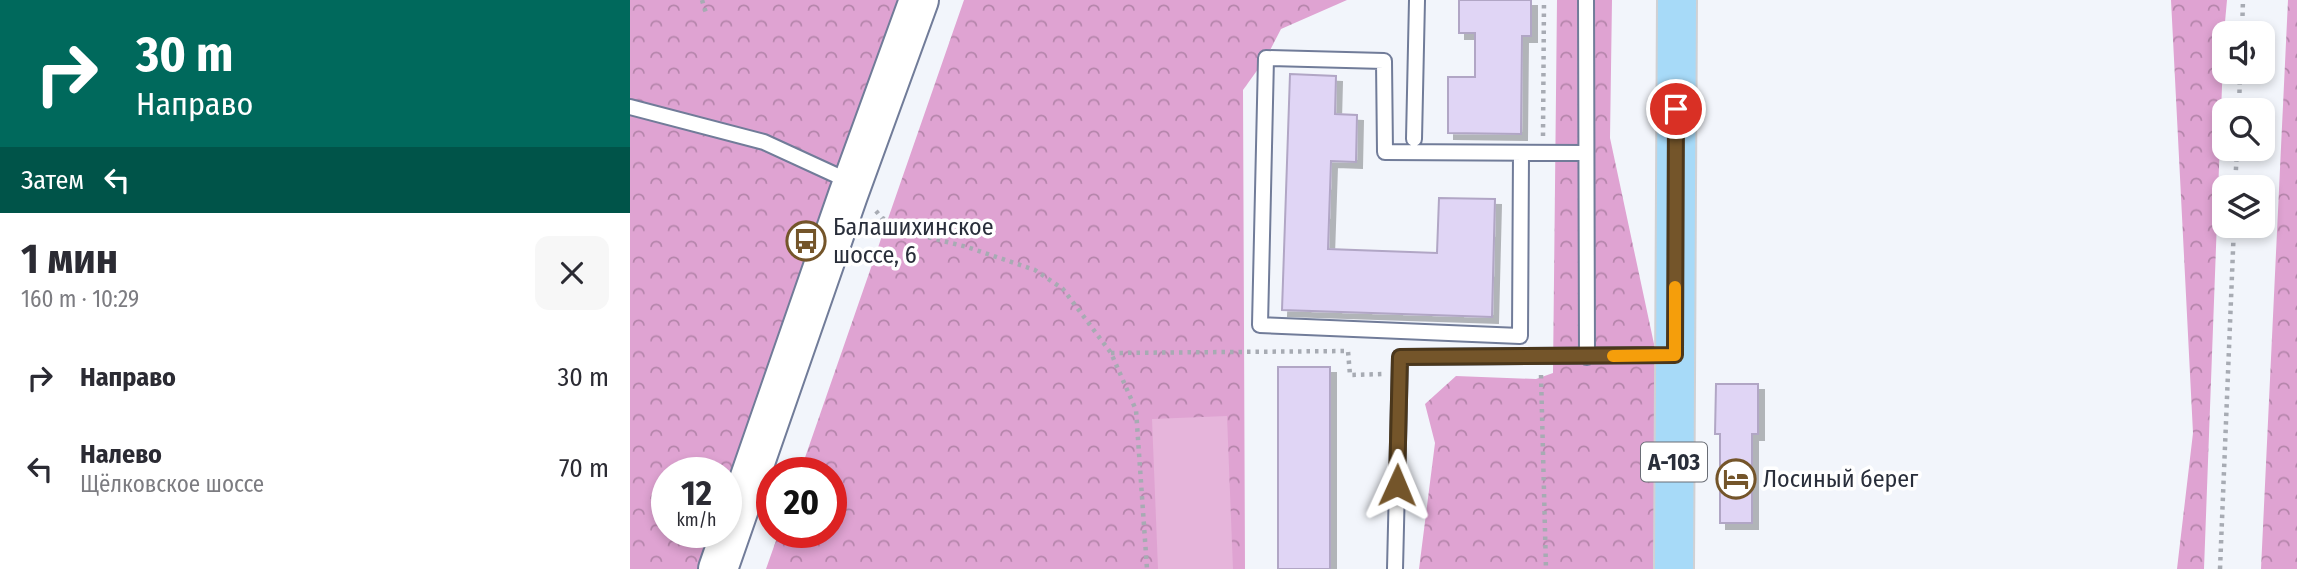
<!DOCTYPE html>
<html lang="ru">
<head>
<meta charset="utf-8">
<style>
	:root { --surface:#fff; --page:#f7f7f7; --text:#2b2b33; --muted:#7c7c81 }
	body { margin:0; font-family:"Fira Sans Condensed",sans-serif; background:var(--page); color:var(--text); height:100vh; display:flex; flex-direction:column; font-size:26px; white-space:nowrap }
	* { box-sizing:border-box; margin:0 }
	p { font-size:23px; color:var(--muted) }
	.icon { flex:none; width:38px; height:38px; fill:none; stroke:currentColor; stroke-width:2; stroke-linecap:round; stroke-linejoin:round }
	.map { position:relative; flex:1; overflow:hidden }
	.panel { display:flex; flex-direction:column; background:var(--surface); width:630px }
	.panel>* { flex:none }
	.hud { background:#00695c; color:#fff; overflow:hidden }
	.controls { position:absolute; left:1582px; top:21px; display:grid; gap:14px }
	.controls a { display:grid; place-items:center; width:63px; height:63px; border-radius:14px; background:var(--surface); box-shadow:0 4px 10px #0003; font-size:35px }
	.speed { position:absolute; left:21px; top:457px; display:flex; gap:14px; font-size:35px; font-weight:700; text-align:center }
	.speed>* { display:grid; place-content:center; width:91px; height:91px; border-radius:50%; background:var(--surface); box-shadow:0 4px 10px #0003; line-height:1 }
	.speed small { font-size:18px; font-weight:400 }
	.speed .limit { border:10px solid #d22; background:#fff; color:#111 }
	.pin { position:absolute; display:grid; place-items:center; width:60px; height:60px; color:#fff; margin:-30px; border:4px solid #fff; border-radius:50%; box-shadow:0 2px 7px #0007 }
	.me { position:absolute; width:77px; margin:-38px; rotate:1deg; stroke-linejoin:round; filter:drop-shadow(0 0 5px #0008) }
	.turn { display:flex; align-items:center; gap:24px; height:147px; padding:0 21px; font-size:32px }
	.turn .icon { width:91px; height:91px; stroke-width:2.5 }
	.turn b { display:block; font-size:49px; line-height:60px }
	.then { display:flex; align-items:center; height:66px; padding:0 21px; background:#0003; gap:14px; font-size:26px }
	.round { display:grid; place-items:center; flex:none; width:74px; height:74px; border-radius:14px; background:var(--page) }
	.head { display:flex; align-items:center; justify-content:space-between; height:119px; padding:0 21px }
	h1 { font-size:42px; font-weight:700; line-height:52px }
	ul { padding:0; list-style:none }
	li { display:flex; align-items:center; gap:21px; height:91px; padding:0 21px }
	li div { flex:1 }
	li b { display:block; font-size:26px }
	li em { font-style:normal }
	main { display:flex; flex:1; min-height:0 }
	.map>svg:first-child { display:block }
</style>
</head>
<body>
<main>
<section class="panel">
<div class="hud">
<div class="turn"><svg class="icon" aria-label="right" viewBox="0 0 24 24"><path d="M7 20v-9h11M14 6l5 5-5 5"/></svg><div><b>30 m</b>Направо</div></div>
<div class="then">Затем<svg class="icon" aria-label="left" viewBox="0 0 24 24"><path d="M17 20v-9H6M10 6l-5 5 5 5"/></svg></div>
</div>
<div class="head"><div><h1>1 мин</h1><p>160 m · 10:29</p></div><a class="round"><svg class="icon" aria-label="close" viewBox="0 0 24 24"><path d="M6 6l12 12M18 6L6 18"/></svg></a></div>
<ul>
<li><svg class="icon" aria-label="right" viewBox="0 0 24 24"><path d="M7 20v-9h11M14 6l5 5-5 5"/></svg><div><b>Направо</b></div><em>30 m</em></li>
<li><svg class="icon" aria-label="left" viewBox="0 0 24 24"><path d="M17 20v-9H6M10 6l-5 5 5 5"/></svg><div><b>Налево</b><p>Щёлковское шоссе</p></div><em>70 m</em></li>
</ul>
</section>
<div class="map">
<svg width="1667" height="569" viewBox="0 0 1667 569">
	<defs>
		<pattern id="forest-crowns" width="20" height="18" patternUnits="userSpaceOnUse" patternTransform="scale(1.75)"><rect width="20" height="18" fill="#dfa3d2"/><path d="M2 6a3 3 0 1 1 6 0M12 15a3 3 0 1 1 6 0" fill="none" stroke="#b585ab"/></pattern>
		<filter id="shadow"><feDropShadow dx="6" dy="6" stdDeviation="0" flood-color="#0004"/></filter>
	</defs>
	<rect width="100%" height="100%" fill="#f2f5fb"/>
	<path fill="url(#forest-crowns)" d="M0 0H276L96 501V472H37V532H85L72 569H0Z
		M334 0H717L651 29 636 58 613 90 615 569H136L149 532H201V472H170Z
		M927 0H982L980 138 1030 372 1023 569H789L805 443 795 404 826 376 906 379 923 373Z
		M1541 0H1597L1594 33 1574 569H1547L1563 433Z
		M1658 0H1667V569H1631Z"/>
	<path fill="#e6b5db" d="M597 416 603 569H528L522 419Z"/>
	<path fill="#e0d5f5" stroke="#b1a6c5" stroke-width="2" filter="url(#shadow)" d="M829 0H901V36H892L891 134 818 133V77H845V33H829Z
		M660 74 706 76 705 114 727 115 726 162 701 161 698 249 807 253 809 198 865 199 862 317 652 310Z
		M648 367H700V569H648Z
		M1086 384H1128V434H1122V523H1090V434H1085Z"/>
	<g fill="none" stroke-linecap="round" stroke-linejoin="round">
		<g stroke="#717c99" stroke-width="18">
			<path id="service" d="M956 0 957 357
				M0 107 134 142 221 182
				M784 139 787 0
				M891 153 890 336 630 325 636 58 754 61 755 152 956 153
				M765 569 770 357 1043 355"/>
		</g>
		<g stroke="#717c99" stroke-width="42">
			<path id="secondary" d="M88 569 218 195 289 0"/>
		</g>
		<g stroke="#d0d1d4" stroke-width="42">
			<path id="primary" d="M1044 569 1047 0"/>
		</g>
		<path stroke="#a7abb3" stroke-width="4.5" stroke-dasharray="3.5 5" stroke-linecap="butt" d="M72 0 76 13
			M1612 33 1613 0
			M1609 110 1610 72
			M913 136 914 0
			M1605 187 1607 149
			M246 211 252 218 293 236 337 247 405 270 433 289 481 353 506 410 517 569
			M481 353 718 351 720 375 753 374
			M911 375 916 569
			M1590 569 1604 226"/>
		<use href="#service" stroke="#fff" stroke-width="14"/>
		<use href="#secondary" stroke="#fff" stroke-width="38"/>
		<use href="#primary" stroke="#a7daf8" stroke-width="38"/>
	</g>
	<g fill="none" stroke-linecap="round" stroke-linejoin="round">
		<g stroke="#4b371b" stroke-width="18">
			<path id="route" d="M767 485 770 357 1045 355 1046 109"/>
		</g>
		<use href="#route" stroke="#74552a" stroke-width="12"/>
		<path stroke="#f59e0b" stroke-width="12" d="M983 356 1045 355V287"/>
	</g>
	<defs>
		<g id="bus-ring" transform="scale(2.0125)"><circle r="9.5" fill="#fff" stroke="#74552a" stroke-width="1.5"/><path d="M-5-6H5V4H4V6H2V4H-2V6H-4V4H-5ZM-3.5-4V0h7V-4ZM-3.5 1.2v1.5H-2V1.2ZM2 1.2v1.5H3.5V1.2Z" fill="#74552a"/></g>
		<g id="hotel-ring" transform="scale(2.0125)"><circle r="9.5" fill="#fff" stroke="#74552a" stroke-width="1.5"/><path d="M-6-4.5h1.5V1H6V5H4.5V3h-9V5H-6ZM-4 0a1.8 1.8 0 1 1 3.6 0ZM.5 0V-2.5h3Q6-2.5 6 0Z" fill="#74552a"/></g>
	</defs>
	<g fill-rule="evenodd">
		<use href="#bus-ring" x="176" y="241"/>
		<use href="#hotel-ring" x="1106" y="479"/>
	</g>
	<g text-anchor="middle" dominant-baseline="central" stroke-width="7" stroke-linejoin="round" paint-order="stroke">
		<rect fill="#fff" stroke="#696d75" stroke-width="2" x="1011" y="442.5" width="66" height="39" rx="5"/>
		<g font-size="23" font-weight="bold" fill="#292e3a">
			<text x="1044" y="462">А-103</text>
		</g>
		<g font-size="24" fill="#292e3a" stroke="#fff" text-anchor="start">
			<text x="203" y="227">Балашихинское<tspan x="203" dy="28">шоссе, 6</tspan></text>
			<text x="1133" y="479">Лосиный берег</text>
		</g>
	</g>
</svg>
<div class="controls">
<a><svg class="icon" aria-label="sound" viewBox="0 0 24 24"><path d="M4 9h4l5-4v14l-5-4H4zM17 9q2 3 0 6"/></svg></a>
<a><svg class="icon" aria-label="search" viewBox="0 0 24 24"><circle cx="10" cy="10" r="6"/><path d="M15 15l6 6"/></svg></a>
<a><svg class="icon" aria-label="layers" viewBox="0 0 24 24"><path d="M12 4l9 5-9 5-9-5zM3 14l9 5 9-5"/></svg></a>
</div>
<div class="speed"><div>12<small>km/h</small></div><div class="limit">20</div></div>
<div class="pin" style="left:1046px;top:109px;background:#d93025"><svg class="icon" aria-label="arrive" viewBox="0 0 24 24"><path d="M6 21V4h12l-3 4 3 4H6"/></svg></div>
<svg class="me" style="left:767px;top:485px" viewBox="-20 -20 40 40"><path d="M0-17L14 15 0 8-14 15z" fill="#74552a" stroke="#fff" stroke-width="4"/></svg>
</div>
</main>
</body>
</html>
